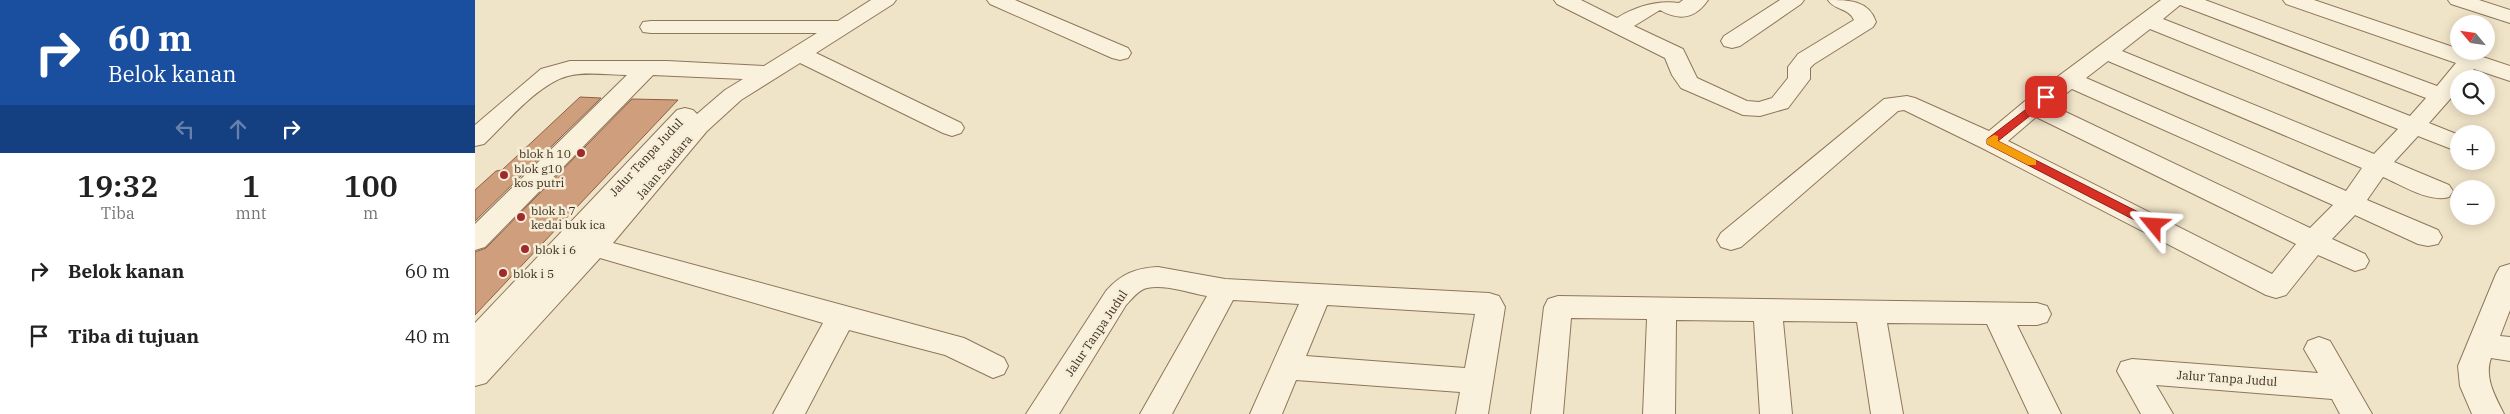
<!DOCTYPE html>
<html lang="id">
<head>
<meta charset="utf-8">
<style>
	:root { --surface:#fff; --page:#f6f6f6; --text:#222; --muted:#767676 }
	body { margin:0; font-family:"IBM Plex Serif",serif; background:var(--page); color:var(--text); height:100vh; display:flex; flex-direction:column; font-size:19px; white-space:nowrap }
	* { box-sizing:border-box; margin:0 }
	p { font-size:16px; color:var(--muted) }
	.icon { flex:none; width:28px; height:28px; fill:none; stroke:currentColor; stroke-width:2; stroke-linecap:round; stroke-linejoin:round }
	.map { position:relative; flex:1; overflow:hidden }
	.details { display:flex; flex-direction:column; background:var(--surface); width:475px }
	.details>* { flex:none }
	.top-card { background:#1a4fa0; color:#fff; overflow:hidden }
	.needle { width:32px; rotate:299deg }
	.controls { position:absolute; left:1975px; top:15px; display:grid; gap:10px }
	.controls a { display:grid; place-items:center; width:45px; height:45px; border-radius:50%; background:var(--surface); box-shadow:0 2px 12px #0003; font-size:25px }
	.pin { position:absolute; display:grid; place-items:center; width:42px; height:42px; color:#fff; margin:-21px; border-radius:10px; box-shadow:0 2px 8px #0006 }
	.me { position:absolute; width:55px; margin:-28px; rotate:297deg; stroke-linejoin:round; filter:drop-shadow(0 0 4px #0008) }
	.turn { display:flex; align-items:center; gap:18px; height:105px; padding:0 25px; font-size:22px }
	.turn .icon { width:65px; height:65px; stroke-width:2.5 }
	.turn b { display:block; font-size:35px; line-height:42px }
	.lanes { display:flex; align-items:center; height:48px; padding:0 25px; background:#0003; justify-content:center; gap:25px; direction:ltr }
	.lanes .off { opacity:.35 }
	.eta { display:flex; justify-content:space-evenly; align-items:center; height:85px; text-align:center }
	.eta b { font-size:30px; font-weight:600; line-height:35px }
	ul { padding:0; list-style:none }
	li { display:flex; align-items:center; gap:15px; height:65px; padding:0 25px }
	li div { flex:1 }
	li b { display:block; font-size:19px }
	li em { font-style:normal }
	main { display:flex; flex:1; min-height:0 }
	.map>svg:first-child { display:block }
</style>
</head>
<body>
<main>
<section class="details">
<div class="top-card">
<div class="turn"><svg class="icon" aria-label="right" viewBox="0 0 24 24"><path d="M7 20v-9h11M14 6l5 5-5 5"/></svg><div><b>60 m</b>Belok kanan</div></div>
<div class="lanes"><svg class="icon off" aria-label="left" viewBox="0 0 24 24"><path d="M17 20v-9H6M10 6l-5 5 5 5"/></svg><svg class="icon off" aria-label="ahead" viewBox="0 0 24 24"><path d="M12 20V5M6 11l6-6 6 6"/></svg><svg class="icon" aria-label="right" viewBox="0 0 24 24"><path d="M7 20v-9h11M14 6l5 5-5 5"/></svg></div>
</div>
<div class="eta">
<div><b>19:32</b><p>Tiba</p></div>
<div><b>1</b><p>mnt</p></div>
<div><b>100</b><p>m</p></div>
</div>
<ul>
<li><svg class="icon" aria-label="right" viewBox="0 0 24 24"><path d="M7 20v-9h11M14 6l5 5-5 5"/></svg><div><b>Belok kanan</b></div><em>60 m</em></li>
<li><svg class="icon" aria-label="arrive" viewBox="0 0 24 24"><path d="M6 21V4h12l-3 4 3 4H6"/></svg><div><b>Tiba di tujuan</b></div><em>40 m</em></li>
</ul>
</section>
<div class="map">
<svg width="2035" height="414" viewBox="0 0 2035 414">
	<rect width="100%" height="100%" fill="#f0e4c8"/>
	<path fill="#cf9f7d" stroke="#8d5f41" d="M105 97 126 98 0 221V190L21 171 27 170Z
		M157 99 203 100 0 315V252L11 248Z"/>
	<g fill="none" stroke-linecap="round" stroke-linejoin="round">
		<g stroke="#8d765c" stroke-width="2">
			<path id="minor" d="M396 0H421L418 4 341 53 486 123 489 128 486 133 477 136 468 133 325 63 266 100 232 131 138 243 489 338 529 358 533 366 529 374 518 378 470 355 374 330 330 414H298L348 323 125 258 11 383 0 386V323L202 110 210 108 218 110 222 114 250 90 268 79 178 75 10 247 0 250V224L152 75C134 75 111 71 93 76 64 83 31 123 9 144L0 146V125L66 69 95 61H192L289 66 342 33H176L168 32 165 27 168 22 176 21H363Z
				M512 0H540L653 48 656 53 653 58 645 60 637 58 515 4Z
				M1079 0H1106L1142 18C1160 7 1182 0 1204 3L1208 0H1233C1220 19 1204 21 1185 10L1159 26 1208 49 1222 78 1272 101 1284 102 1297 98 1313 78V67L1323 54 1379 20C1374 8 1359 10 1353 0 1373 0 1394 0 1401 22L1398 27 1339 64 1335 68V79L1313 108 1285 116 1268 115 1206 88 1197 75 1190 58 1082 4Z
				M1305 0H1329L1326 4 1265 46 1257 48 1249 46 1246 41 1249 36Z
				M1686 0H1730L1962 86 1981 63 1811 4 1808 0H1839L1984 49V51H1990L2035 66V81L1999 69 1992 79H1984V89L1954 123 1984 135V152L1943 136 1919 162 1974 185 1978 191 1974 197C1954 203 1927 185 1908 177L1892 200 1963 230 1967 237 1963 244 1953 246 1943 244 1880 215 1857 239 1890 254 1894 261 1890 268 1880 271 1843 255 1811 295 1801 298 1791 295 1507 148 1429 110 1423 111 1266 247 1256 250 1246 247 1242 240 1246 233 1409 99 1432 96 1440 98 1514 131 1550 101ZM1705 5 1951 98 1935 116 1688 19ZM1675 29 1923 129 1899 154 1647 51ZM1633 61 1887 168 1871 191 1611 78ZM1597 89 1858 205 1835 228 1576 105ZM1561 117 1821 244 1797 274 1533 141Z
				M1973 0H2004L2035 10V23L1976 4Z
				M2035 264V310L2025 336 2035 337V361L2016 358C2009 378 2020 396 2029 414H1997L1985 386 1983 366 2021 274 2025 267Z
				M683 267 750 279 1014 293 1024 296 1030 307 1013 414H981L985 392 821 380 807 414H775L824 304 758 300 697 414H665L732 296C714 293 690 284 672 288 663 290 657 299 651 305L584 414H551L631 291C646 274 661 268 683 267ZM852 305 1000 314 990 368 831 356Z
				M1083 296 1562 303 1572 306 1576 314 1572 322 1562 325H1542L1586 414H1554L1512 324 1412 323 1428 414H1396L1382 322 1308 321 1317 414H1285L1279 321 1201 320 1200 414H1168L1172 319 1096 318 1088 414H1056L1069 307 1073 299Z
				M1844 337 1855 341 1897 414H1865L1857 399 1681 385 1698 414H1666L1642 371 1646 362 1657 359 1843 373 1829 349 1833 341Z"/>
		</g>
		<use href="#minor" fill="#faf1dc" fill-rule="evenodd"/>
	</g>
	<path fill="#d93025" stroke="#8d1f18" d="M1571 94 1575 95V100L1523 141 1683 222V228H1675L1512 144V139Z"/>
	<path fill="#f59e0b" d="M1519 135 1523 136V141L1561 160V165H1553L1512 144V139Z"/>
	<g fill="#9e2a2b" stroke="#f7eed8" stroke-width="2">
		<circle cx="106" cy="153" r="5"/>
		<circle cx="29" cy="175" r="5"/>
		<circle cx="46" cy="217" r="5"/>
		<circle cx="50" cy="249" r="5"/>
		<circle cx="28" cy="273" r="5"/>
	</g>
	<g text-anchor="middle" dominant-baseline="central" stroke-width="5" stroke-linejoin="round" paint-order="stroke">
		<g font-size="12" fill="#3d2e20" stroke="#f7eed8" text-anchor="start">
			<text x="96" y="153" text-anchor="end">blok h 10</text>
			<text x="39" y="168">blok g10<tspan x="39" dy="14">kos putri</tspan></text>
			<text x="56" y="210">blok h 7<tspan x="56" dy="14">kedai buk ica</tspan></text>
			<text x="60" y="249">blok i 6</text>
			<text x="38" y="273">blok i 5</text>
		</g>
		<g font-size="12" fill="#3d2e20" stroke="#f7eed8">
			<text transform="translate(171 157) rotate(-47)">Jalur Tanpa Judul</text>
			<text transform="translate(189 167) rotate(-50)">Jalan Saudara</text>
			<text transform="translate(621 333) rotate(-56)">Jalur Tanpa Judul</text>
			<text transform="translate(1752 378) rotate(4)">Jalur Tanpa Judul</text>
		</g>
	</g>
</svg>
<div class="controls">
<a><svg class="needle" viewBox="-14 -14 28 28"><path d="M0-13l5 13h-10z" fill="#e53935"/><path d="M0 13l5-13h-10z" fill="#767676"/></svg></a>
<a><svg class="icon" aria-label="search" viewBox="0 0 24 24"><circle cx="10" cy="10" r="6"/><path d="M15 15l6 6"/></svg></a>
<a>+</a>
<a>−</a>
</div>
<div class="pin" style="left:1571px;top:97px;background:#d93025"><svg class="icon" aria-label="arrive" viewBox="0 0 24 24"><path d="M6 21V4h12l-3 4 3 4H6"/></svg></div>
<svg class="me" style="left:1679px;top:225px" viewBox="-20 -20 40 40"><path d="M0-17L14 15 0 8-14 15z" fill="#d93025" stroke="#fff" stroke-width="4"/></svg>
</div>
</main>
</body>
</html>
